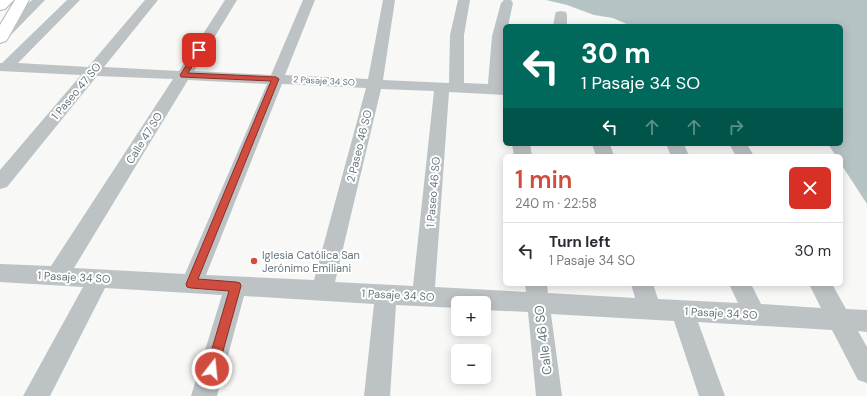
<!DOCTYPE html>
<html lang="en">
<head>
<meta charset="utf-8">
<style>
	:root { --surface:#fff; --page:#f7f7f7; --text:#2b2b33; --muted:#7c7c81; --line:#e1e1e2; --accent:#d04c3e }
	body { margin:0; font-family:"DM Sans",sans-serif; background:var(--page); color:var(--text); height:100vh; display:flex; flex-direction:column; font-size:15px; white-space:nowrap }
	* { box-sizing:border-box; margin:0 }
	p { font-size:13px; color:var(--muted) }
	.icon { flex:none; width:22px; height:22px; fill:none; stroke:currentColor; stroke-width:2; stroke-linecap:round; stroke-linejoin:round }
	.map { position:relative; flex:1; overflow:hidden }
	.side { position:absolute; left:503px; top:154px; width:340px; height:132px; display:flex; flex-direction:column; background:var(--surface); border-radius:6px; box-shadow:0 2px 10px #0003 }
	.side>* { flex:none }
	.guide { position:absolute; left:503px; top:24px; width:340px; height:122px; border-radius:6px; box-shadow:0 2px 10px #0003; background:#00695c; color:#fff; overflow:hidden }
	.tools { position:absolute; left:451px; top:296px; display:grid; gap:8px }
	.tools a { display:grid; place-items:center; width:40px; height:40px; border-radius:6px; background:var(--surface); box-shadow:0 2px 10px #0003; font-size:20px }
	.pin { position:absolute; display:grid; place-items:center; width:34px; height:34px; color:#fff; margin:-17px; border-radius:8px; box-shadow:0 2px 6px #0006 }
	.me { position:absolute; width:44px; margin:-22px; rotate:16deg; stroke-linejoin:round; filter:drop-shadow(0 0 3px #0008) }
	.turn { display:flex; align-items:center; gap:14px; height:84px; padding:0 12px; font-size:18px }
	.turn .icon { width:52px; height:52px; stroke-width:2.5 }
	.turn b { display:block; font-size:28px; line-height:34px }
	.lanes { display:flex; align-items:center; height:38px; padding:0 12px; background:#0003; justify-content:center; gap:20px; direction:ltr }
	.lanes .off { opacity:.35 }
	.round { display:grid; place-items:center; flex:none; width:42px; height:42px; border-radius:6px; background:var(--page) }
	.head { display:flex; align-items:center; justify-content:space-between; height:68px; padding:0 12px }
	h1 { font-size:24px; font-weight:600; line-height:30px; color:var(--accent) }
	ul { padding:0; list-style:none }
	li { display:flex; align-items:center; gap:12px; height:56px; padding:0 12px; border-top:1px solid var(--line) }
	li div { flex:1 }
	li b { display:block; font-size:15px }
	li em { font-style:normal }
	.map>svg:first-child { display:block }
</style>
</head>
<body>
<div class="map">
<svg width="867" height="396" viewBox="0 0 867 396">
	<rect width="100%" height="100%" fill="#f8f8f6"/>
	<path fill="#b6c3c5" d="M546 0H867V204L841 164V156H836L828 144H841V26H631L613 18 594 15 567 5Z"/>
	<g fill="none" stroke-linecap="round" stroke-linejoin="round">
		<g stroke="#b2b8bb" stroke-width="2">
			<path id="secondary" d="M15 0H29L8 38 6 41 0 43V25Z"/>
		</g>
		<g stroke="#b1b6b8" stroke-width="2">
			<path id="highway" d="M0 0H14L5 9 0 10Z"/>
		</g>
		<path fill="#bdc2c5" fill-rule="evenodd" d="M32 0H45L5 41 0 42V31Z
			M67 0H80L18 63 88 67 145 0H158L104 67 179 71 225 0H237L194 71 271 75 303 0H315L285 75 368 79 383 0H395L383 80 449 83 450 35 458 0H470L464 35V83L488 84 492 36 501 3 504 0H511L513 3 508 26H505L503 85H505V95L449 92 435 287 526 292 525 284H547L548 293 635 298 631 284H653L658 299 738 303 729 284H751L761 304 821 308 809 284H832L846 309 867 310V332L858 331 867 347V383L858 380 832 330 698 322 725 396H699L674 321 551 314 562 396H536L528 312 484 310V303H458V308L396 305 390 396H364L374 304 244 296 217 396H191L222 295 105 288 50 396H23L83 287 0 282V264L51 266 173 79 97 76 7 187 0 189V170L81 75 0 71V63H2ZM188 80 267 84 185 274 74 268ZM282 84 366 88 314 280 206 275ZM381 89 434 91 413 286 335 282Z
			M561 11 566 12 567 15V26H553L555 15 556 12Z
			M512 144H530L532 156H514Z
			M592 144H610L614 156H596Z
			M666 144H684L689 156H671Z
			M729 144H747L754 156H736Z"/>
		<use href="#secondary" fill="#fff" fill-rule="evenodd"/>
		<use href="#highway" fill="#fff" fill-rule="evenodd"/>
	</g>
	<path fill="#d04c3e" stroke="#873128" d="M199 48 203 50 188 73 276 77 279 79 198 279 236 282 240 283 241 286 218 369 216 373 212 375 208 373 206 369 229 291 191 288 187 287 186 284 271 81 181 77 180 75 196 50Z"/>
	<circle fill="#d04c3e" stroke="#fff" stroke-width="1.5" cx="254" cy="261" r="4"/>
	<g text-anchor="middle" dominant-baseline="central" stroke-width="4" stroke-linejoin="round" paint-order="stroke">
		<g font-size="9" fill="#66767d" stroke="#fff">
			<text transform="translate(324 81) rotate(3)">2 Pasaje 34 SO</text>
		</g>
		<g font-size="11" fill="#66767d" stroke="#fff">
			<text transform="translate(76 91) rotate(-50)">1 Paseo 47 SO</text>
			<text transform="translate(144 138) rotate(-58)">Calle 47 SO</text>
			<text transform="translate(359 146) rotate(-76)">2 Paseo 46 SO</text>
			<text transform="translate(433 192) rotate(-85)">1 Paseo 46 SO</text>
			<text transform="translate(74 277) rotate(3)">1 Pasaje 34 SO</text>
			<text transform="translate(398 295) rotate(3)">1 Pasaje 34 SO</text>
			<text transform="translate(721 313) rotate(3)">1 Pasaje 34 SO</text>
		</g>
		<g font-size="11" fill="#66767d" stroke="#fff" text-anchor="start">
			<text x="262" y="255">Iglesia Católica San<tspan x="262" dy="13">Jerónimo Emiliani</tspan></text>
		</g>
		<g font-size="13" fill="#66767d" stroke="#fff">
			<text transform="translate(543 340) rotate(-97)">Calle 46 SO</text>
		</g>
	</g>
</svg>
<div class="tools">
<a>+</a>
<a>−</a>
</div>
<div class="pin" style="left:199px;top:50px;background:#d93025"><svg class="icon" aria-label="arrive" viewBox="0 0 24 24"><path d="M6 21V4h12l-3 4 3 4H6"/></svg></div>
<svg class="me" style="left:212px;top:369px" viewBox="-20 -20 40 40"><circle r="17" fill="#d04c3e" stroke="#fff" stroke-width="3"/><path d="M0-11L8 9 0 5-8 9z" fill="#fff"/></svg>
<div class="guide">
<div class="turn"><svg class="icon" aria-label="left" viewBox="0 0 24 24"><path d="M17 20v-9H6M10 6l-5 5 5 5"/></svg><div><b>30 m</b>1 Pasaje 34 SO</div></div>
<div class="lanes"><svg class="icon" aria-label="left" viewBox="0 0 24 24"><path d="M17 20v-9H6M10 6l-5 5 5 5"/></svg><svg class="icon off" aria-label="ahead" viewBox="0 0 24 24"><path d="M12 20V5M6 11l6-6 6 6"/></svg><svg class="icon off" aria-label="ahead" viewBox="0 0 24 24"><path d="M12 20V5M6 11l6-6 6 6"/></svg><svg class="icon off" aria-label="right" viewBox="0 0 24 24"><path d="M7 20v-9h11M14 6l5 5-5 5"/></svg></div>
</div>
<section class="side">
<div class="head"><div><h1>1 min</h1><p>240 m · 22:58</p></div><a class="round" style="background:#d93025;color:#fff"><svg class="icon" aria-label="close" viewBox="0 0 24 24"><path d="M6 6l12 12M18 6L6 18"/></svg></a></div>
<ul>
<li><svg class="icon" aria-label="left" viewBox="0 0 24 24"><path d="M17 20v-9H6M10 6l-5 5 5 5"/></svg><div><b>Turn left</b><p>1 Pasaje 34 SO</p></div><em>30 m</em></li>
</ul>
</section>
</div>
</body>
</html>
